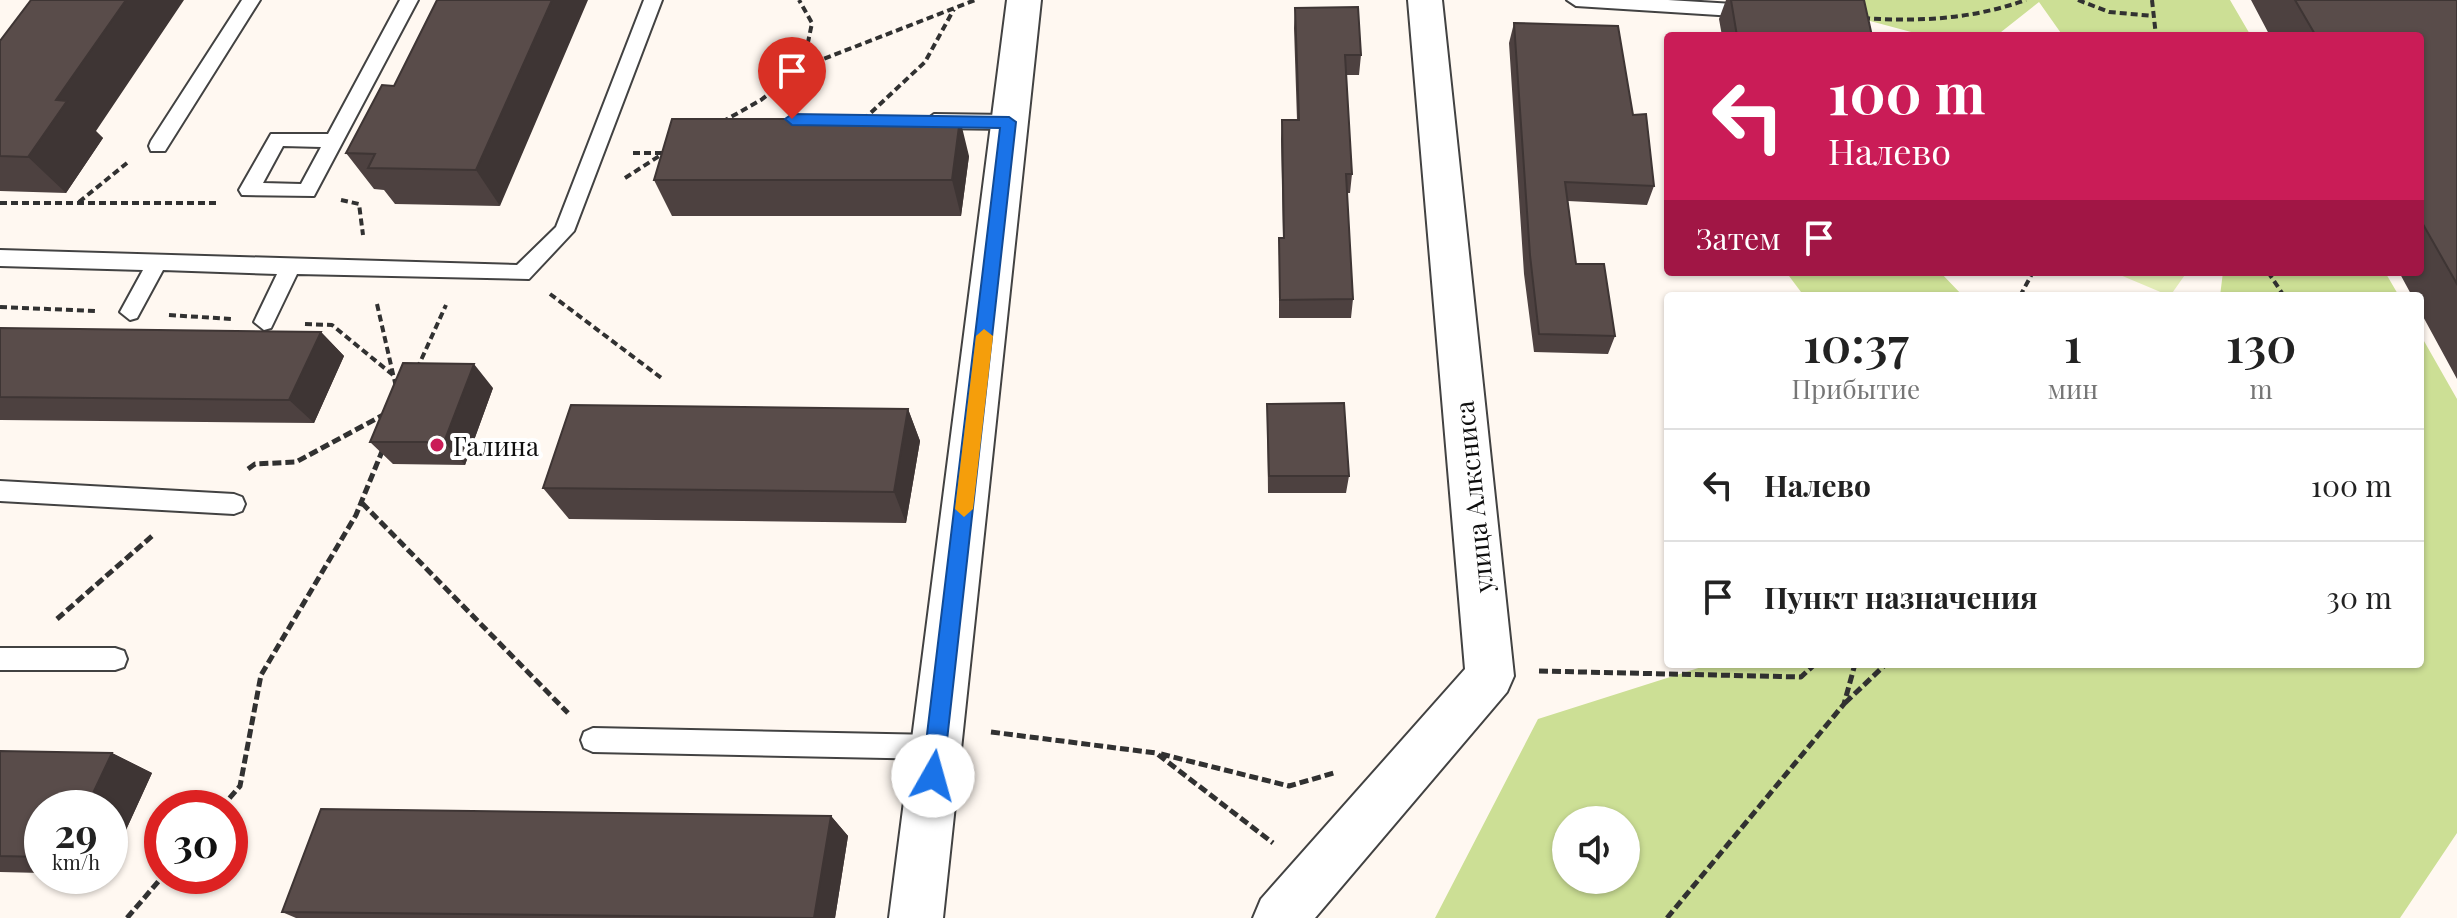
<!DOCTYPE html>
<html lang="ru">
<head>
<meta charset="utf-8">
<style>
	:root { --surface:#fff; --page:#f2f2f2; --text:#222; --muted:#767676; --line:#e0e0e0 }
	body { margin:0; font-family:"Playfair Display",serif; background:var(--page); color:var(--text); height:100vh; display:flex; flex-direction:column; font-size:30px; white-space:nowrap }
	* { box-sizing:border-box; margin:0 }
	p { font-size:26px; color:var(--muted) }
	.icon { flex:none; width:44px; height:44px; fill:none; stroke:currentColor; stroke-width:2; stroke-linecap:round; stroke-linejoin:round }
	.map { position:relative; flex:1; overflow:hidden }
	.drawer { position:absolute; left:1664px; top:292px; width:760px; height:376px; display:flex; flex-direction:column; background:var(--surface); border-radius:8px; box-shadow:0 2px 6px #0004 }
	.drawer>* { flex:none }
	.banner { position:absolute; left:1664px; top:32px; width:760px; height:244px; border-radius:8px; box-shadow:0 2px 6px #0004; background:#ca1c57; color:#fff; overflow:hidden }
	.fabs { position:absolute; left:1552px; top:806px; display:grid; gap:16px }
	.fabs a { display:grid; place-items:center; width:88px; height:88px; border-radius:50%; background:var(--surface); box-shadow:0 2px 6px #0004; font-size:40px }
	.speed { position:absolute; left:24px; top:790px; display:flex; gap:16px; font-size:40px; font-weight:700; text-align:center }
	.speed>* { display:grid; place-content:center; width:104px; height:104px; border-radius:50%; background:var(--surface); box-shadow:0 2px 6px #0004; line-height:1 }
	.speed small { font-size:20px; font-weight:400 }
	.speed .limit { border:12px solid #d22; background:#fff; color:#111 }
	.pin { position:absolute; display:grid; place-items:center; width:68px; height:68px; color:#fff; margin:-82px -34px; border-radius:50% 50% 50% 0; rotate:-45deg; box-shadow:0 0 8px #0007 }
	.pin .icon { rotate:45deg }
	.me { position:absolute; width:88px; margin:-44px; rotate:7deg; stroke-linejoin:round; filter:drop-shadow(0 0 6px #0008) }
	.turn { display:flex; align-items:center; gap:28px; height:168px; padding:0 32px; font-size:36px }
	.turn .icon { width:104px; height:104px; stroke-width:2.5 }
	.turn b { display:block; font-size:56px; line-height:68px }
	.then { display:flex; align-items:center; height:76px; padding:0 32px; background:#0003; gap:16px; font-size:30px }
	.eta { display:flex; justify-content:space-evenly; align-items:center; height:136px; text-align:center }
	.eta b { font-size:48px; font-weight:600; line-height:56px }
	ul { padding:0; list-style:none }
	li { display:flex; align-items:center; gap:24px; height:112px; padding:0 32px; border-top:2px solid var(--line) }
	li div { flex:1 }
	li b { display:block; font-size:30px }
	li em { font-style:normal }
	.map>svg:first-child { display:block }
</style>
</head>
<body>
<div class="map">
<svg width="2457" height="918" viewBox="0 0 2457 918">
	<rect width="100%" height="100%" fill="#fff8f1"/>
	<path fill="#e3edb7" d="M2113 272H2187L2170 296Z"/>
	<path fill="#ccdf95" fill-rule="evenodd" d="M1792 0H2230L2251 36H2063L2039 2 1996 36H1926Z
		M1786 272H1940L1963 296H1804Z
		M2223 272H2385L2399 296H2220Z
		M2420 334 2457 399V833L2400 918H1435L1538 719 1711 664H2420ZM1626 820V880H1566V820Z"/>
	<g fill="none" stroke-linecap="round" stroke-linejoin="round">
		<g stroke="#424242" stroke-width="4">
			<path id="lane" d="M242 0H260L165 151H151L149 146 151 141Z
				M400 0H418L314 196 242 195 239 190 271 134H328ZM283 146 321 147 301 184 263 183Z
				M644 0H662L574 231 529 279 297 274 271 328 264 330 254 322 277 274 163 270 137 318 130 320 120 312 143 270 0 266V250L517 265 556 227Z
				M1567 0H1668L1750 5 1759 11 1750 17 1576 6Z
				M934 114 1009 115 1018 122 1009 129 934 128 925 121Z
				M0 481 234 494 242 497 245 504 242 511 234 514 0 501Z
				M0 648H115L124 651 127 659 124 667 115 670H0Z
				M593 728 936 735 945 739 948 747 945 755 936 759 593 752 584 748 581 740 584 732Z"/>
		</g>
		<g stroke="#424242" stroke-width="4">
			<path id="street" d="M1007 0H1041L943 918H889Z
				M1408 0H1442L1514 676 1507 692 1315 918H1253L1261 899 1465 669Z"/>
		</g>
		<path stroke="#313131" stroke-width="4" stroke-dasharray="7 4" stroke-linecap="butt" d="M2078 0 2109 12 2154 16
			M2152 0 2156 36
			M1863 18C1920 22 1972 19 2026 0
			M792 119 812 23 799 0
			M863 120 925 62 954 9
			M722 122 761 100 803 67 975 0
			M633 153H663
			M625 178 664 153
			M341 200 359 204 363 235
			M79 202 127 163
			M0 203H218
			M2268 272 2284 296
			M550 294 664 380
			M2020 296 2033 272
			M377 304 396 387
			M0 307 95 311
			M169 315 231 319
			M305 324 332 325 393 375
			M417 369 446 305"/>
		<path stroke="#313131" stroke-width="5" stroke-dasharray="9 4" stroke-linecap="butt" d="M248 469 255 464 296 462 385 414
			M362 503 568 713
			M57 619 152 536
			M1539 671 1801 677 1815 664
			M1845 703 1886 664
			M991 732 1156 753 1273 843
			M1161 754 1289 786 1334 773
			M221 808 240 786 261 675 356 515 383 449
			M127 918 163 876
			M1667 918 1844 704 1855 664"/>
		<use href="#lane" fill="#fff" fill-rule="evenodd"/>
		<use href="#street" fill="#fff" fill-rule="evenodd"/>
	</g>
	<path fill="#4d4140" d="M437 0 500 206 395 204 384 190 374 189 346 153 394 86Z
		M1726 0H1864L1872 36H1722L1719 19Z
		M2251 0H2457V379L2420 311V296H2412L2399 272H2420V36H2270Z
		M1295 8 1361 55 1359 75H1346L1352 174 1350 193H1347L1353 299 1351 318H1279V238H1283L1281 139 1282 120H1297L1294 28Z
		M1514 23 1633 115 1654 186 1647 205 1568 201 1576 264 1615 336 1608 354 1534 352 1524 274 1509 43Z
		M0 41 103 138 66 193 0 191Z
		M969 156 961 216H672L654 180Z
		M0 328 321 332 344 356 314 423 0 420Z
		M493 388 465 465 393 464 370 442Z
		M1267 404 1349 476 1346 493H1268Z
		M908 409 920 441 906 523 569 519 543 488Z
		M0 751 112 753 152 773 110 865V808H42V873L0 872Z
		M831 816 848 836 835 918H296L282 912Z"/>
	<path fill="#3e3534" d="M126 0H184L96 131 103 138 66 193 28 157 56 100Z
		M552 0H588L500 206 476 170Z
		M960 119 969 156 961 216 952 180Z
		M321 332 344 356 314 423 289 400Z
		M474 364 493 388 465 465 444 442Z
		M908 409 920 441 906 523 894 492Z
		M112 753 152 773 110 865V808H86Z
		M831 816 848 836 835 918H814Z"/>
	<path fill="#594c4a" stroke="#3e3534" stroke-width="2" d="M31 0H126L56 100 67 101 28 157 0 156V41Z
		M437 0H552L476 170 368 168 375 154 346 153 382 85 394 86Z
		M1731 0H1864L1872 36H1737Z
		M2295 0H2457V284L2420 219V36H2316Z
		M1358 7 1361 55H1345L1352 174H1346L1353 299 1280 300 1279 238H1284L1282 120H1299L1295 8Z
		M1514 23 1618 26 1633 115 1646 114 1654 186 1565 182 1576 264H1604L1615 336 1539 334 1530 255Z
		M672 119H960L952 180H654Z
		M0 328 321 332 289 400 0 397Z
		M403 363 474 364 444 442H370Z
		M1344 403 1349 476H1269L1267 404Z
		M571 405 908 409 894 492 543 488Z
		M0 751 112 753 86 808H42V857L0 856Z
		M321 809 831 816 814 918 282 912Z"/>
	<path fill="#1a73e8" stroke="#114b97" stroke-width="2" d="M792 114 1009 117 1016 122 943 776 940 783 933 786 925 783 922 776 1000 128 792 125 785 119Z"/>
	<path fill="#f59e0b" d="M984 329 993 336 973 509 964 517 955 509 976 336Z"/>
	<circle fill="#ca1c57" stroke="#fff" stroke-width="3" cx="437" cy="445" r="8"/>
	<g text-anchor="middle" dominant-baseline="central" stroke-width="8" stroke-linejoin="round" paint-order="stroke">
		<g font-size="26" fill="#0f0f0f" stroke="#fff" text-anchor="start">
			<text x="453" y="445">Галина</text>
		</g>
		<g font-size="26" fill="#0f0f0f" stroke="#fff">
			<text transform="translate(1473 497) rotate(-96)">улица Алксниса</text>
		</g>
	</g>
</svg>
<div class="fabs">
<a><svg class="icon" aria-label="sound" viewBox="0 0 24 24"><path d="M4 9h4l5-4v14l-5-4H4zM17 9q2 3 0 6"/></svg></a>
</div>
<div class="speed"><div>29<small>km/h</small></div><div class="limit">30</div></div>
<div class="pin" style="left:792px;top:119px;background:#d93025"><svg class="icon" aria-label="arrive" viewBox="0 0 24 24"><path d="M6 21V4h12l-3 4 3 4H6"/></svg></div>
<svg class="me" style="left:933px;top:776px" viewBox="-20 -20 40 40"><circle r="19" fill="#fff"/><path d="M0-13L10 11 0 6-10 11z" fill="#1a73e8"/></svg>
<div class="banner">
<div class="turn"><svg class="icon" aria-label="left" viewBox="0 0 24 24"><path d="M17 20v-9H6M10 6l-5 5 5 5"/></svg><div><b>100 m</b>Налево</div></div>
<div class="then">Затем<svg class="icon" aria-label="arrive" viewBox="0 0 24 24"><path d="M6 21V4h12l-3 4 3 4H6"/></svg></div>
</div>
<section class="drawer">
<div class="eta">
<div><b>10:37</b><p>Прибытие</p></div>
<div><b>1</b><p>мин</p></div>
<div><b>130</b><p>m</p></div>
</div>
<ul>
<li><svg class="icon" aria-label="left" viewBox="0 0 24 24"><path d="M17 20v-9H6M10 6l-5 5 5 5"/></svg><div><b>Налево</b></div><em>100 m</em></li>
<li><svg class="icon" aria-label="arrive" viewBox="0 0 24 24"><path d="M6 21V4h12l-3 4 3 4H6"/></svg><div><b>Пункт назначения</b></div><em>30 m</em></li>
</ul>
</section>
</div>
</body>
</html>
